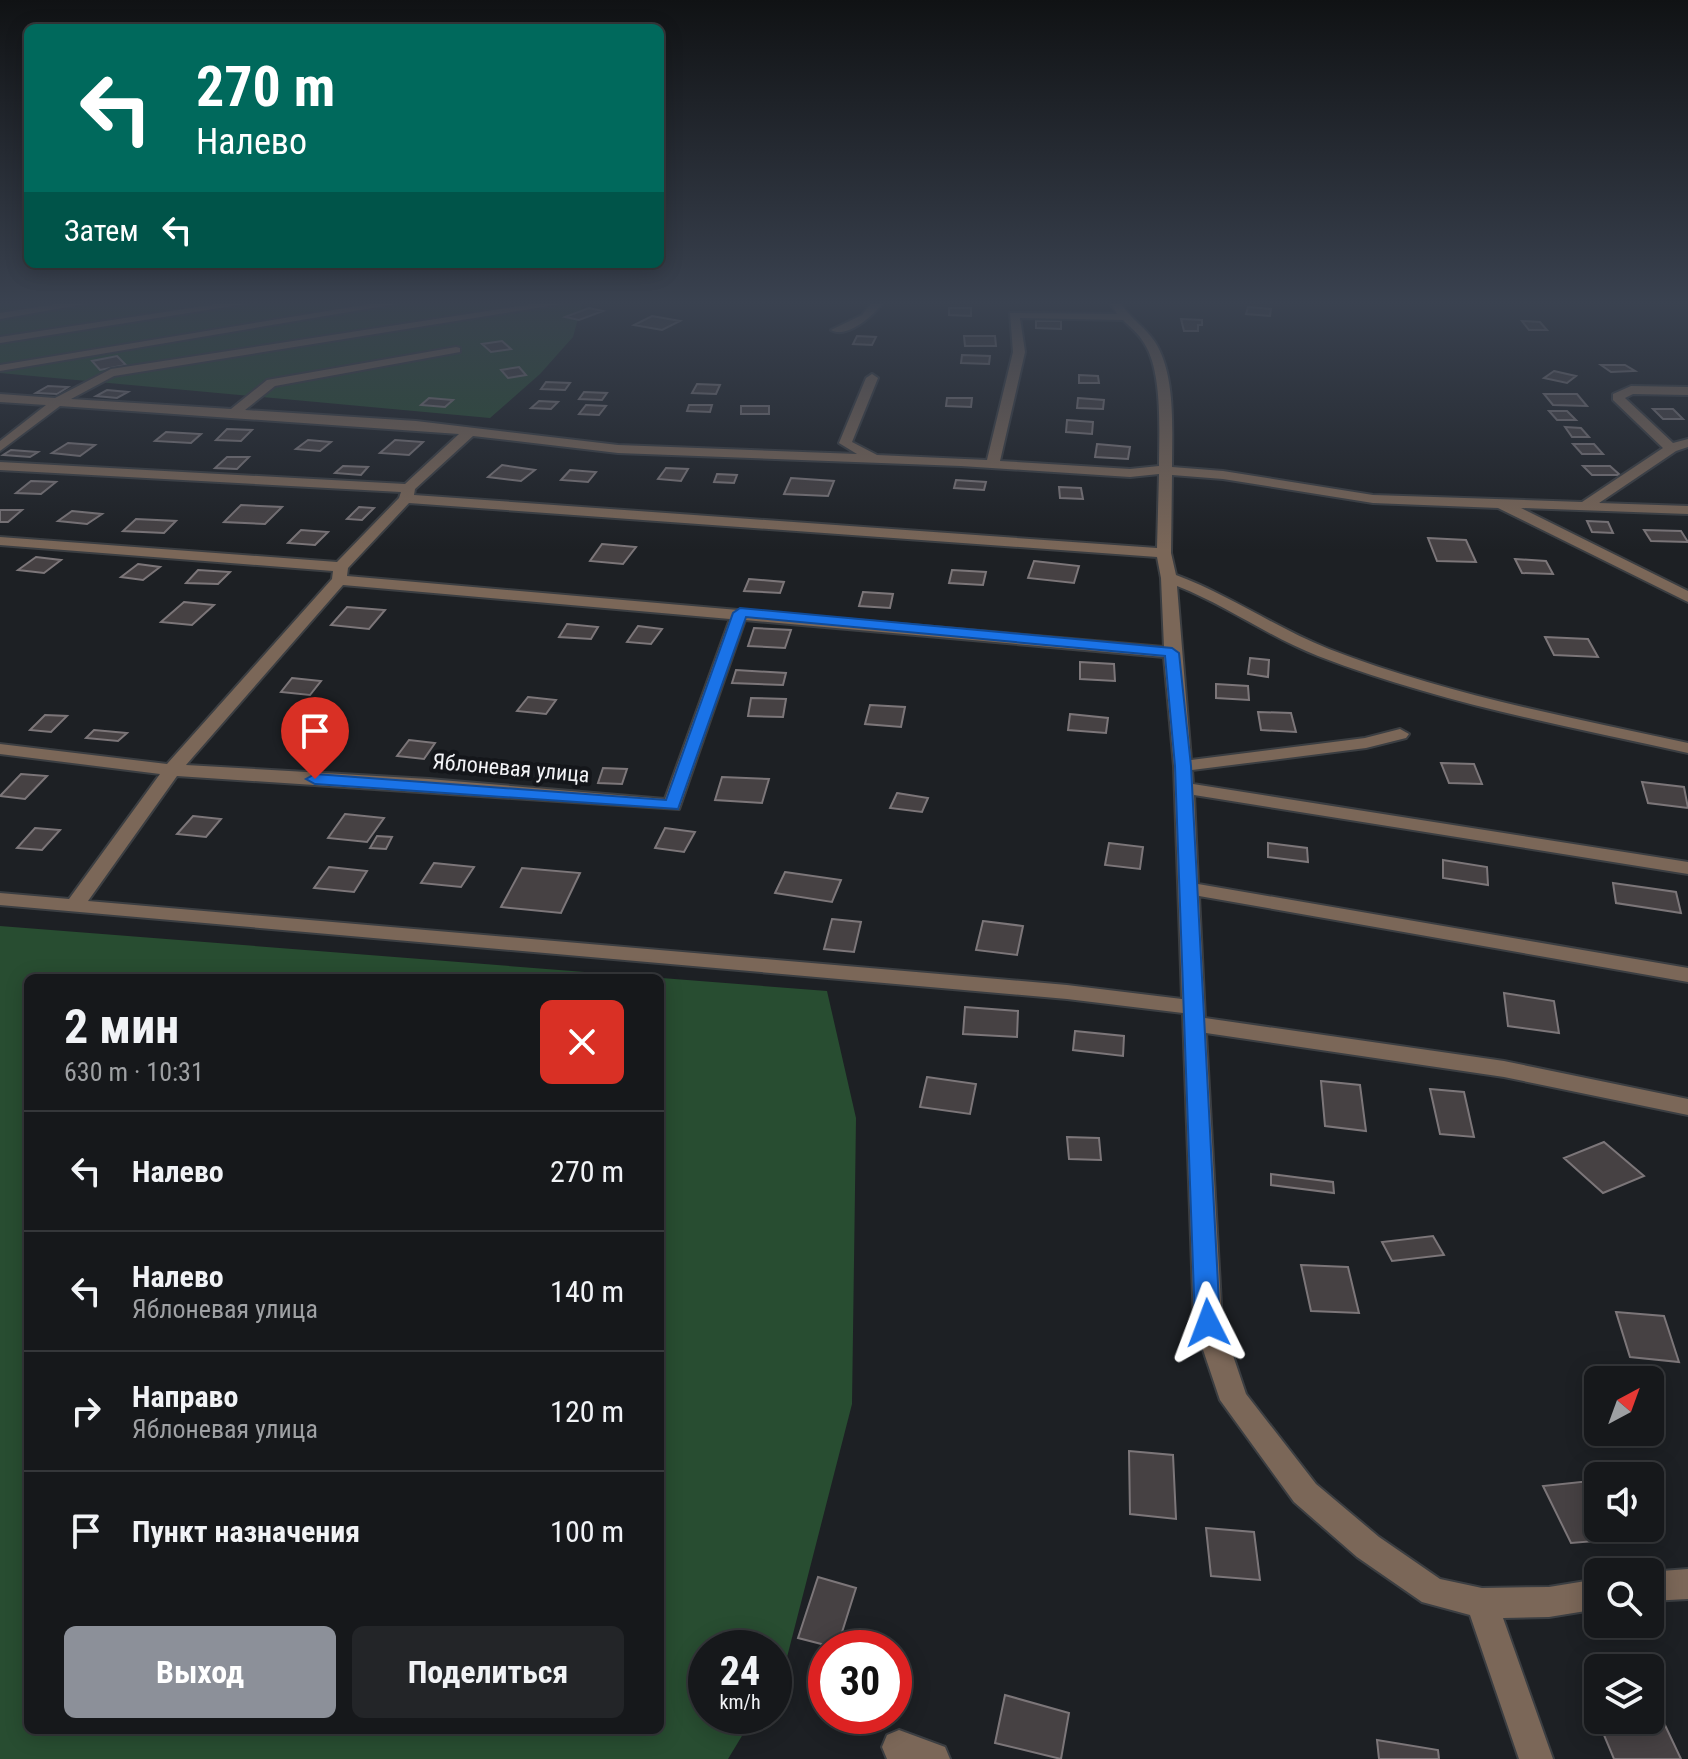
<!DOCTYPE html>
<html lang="ru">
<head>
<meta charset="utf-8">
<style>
	:root { --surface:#16181b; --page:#232528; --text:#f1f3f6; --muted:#9ea0a3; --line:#35373a; --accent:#8c9099 }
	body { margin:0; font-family:"Roboto Condensed",sans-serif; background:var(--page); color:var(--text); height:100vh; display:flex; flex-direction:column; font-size:30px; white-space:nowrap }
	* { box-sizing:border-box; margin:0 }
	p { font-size:26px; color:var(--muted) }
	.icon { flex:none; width:44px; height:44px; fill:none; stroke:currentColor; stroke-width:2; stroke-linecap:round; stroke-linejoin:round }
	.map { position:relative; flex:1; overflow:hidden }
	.panel { position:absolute; left:24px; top:974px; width:640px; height:760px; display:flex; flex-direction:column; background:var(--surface); border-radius:12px; box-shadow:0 4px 20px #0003,0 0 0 2px var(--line) }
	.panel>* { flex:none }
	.top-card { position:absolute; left:24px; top:24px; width:640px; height:244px; border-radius:12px; box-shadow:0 4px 20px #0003,0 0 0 2px var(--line); background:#00695c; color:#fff; overflow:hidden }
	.needle { width:52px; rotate:41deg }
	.fabs { position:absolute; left:1584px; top:1366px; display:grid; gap:16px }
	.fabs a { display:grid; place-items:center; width:80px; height:80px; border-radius:12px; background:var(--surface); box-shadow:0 4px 20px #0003,0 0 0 2px var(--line); font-size:40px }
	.speed { position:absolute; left:688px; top:1630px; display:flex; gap:16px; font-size:40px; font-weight:700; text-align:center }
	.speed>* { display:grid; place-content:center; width:104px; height:104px; border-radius:50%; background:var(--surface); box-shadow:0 4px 20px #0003,0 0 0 2px var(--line); line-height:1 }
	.speed small { font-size:20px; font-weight:400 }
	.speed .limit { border:12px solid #d22; background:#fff; color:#111 }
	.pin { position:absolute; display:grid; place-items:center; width:68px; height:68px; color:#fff; margin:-82px -34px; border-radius:50% 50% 50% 0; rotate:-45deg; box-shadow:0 0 8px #0007 }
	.pin .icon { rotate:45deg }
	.me { position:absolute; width:88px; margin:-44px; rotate:357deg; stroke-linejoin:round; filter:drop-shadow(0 0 6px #0008) }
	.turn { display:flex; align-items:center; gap:28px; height:168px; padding:0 40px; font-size:36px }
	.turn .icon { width:104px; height:104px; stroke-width:2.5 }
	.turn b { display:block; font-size:56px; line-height:68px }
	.then { display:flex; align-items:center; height:76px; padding:0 40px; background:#0003; gap:16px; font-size:30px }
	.round { display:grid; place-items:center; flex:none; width:84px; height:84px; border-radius:12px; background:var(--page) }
	.summary { display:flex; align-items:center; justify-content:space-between; height:136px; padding:0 40px }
	h1 { font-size:48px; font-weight:700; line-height:60px }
	.action { display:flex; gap:16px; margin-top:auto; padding:16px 40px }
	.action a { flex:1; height:92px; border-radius:12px; background:var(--accent); color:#fff; font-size:32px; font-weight:700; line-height:92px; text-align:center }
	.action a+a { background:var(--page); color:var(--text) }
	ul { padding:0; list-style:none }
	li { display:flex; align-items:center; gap:24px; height:120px; padding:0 40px; border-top:2px solid var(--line) }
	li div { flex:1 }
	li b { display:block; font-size:30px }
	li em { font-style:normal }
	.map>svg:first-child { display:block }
</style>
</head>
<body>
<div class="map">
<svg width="1688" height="1759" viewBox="0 0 1688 1759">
	<rect width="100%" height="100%" fill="#1d2024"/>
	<path fill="#284d31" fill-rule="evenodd" d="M0 304H582L573 337 540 374 490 418 0 373Z
		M0 926 827 991 856 1118 852 1404 785 1665 774 1683V1648H706V1716H754L728 1759H0ZM28 978H660V1730H28Z"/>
	<path fill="#464143" stroke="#7c7679" stroke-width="2" d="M1248 307 1271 309 1270 316 1246 314Z
		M589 308 603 311 579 320 565 317Z
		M949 308H971V316L949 315Z
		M652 316 680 321 662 330 634 325Z
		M1181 319 1202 320V325H1198V331H1184Z
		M1036 321H1061V329L1036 328Z
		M1522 321 1540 322 1547 330H1529Z
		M857 336 876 337 872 345 853 344Z
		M964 336H995L996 346H965Z
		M502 341 511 349 491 352 482 344Z
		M962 355 990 356 989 364 961 363Z
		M117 356 126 365 100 370 92 361Z
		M1601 365H1625L1635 371 1611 372Z
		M519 367 526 375 508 378 501 370Z
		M1554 371 1576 376 1567 383 1544 378Z
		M1079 375 1098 376 1099 383H1079Z
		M546 382 570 383 565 390 541 389Z
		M697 384 720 385 716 394 692 393Z
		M48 386 68 387 57 394 36 393Z
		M107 390 128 392 117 398 96 396Z
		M584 392 607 393 602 400 579 399Z
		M1544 394H1577L1587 406 1553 405Z
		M429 398 453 400 445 407 421 405Z
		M947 398H972L971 407 946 406Z
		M1078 398 1104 400 1103 409 1077 408Z
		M539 401 558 402 551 409 531 408Z
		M586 405 606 406 599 415 579 414Z
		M689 405H712L710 412 687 411Z
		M741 406H769V414H741Z
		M1653 409H1673L1683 419H1663Z
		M1549 411H1567L1576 420H1557Z
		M1067 420 1093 422 1092 434 1066 432Z
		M1565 427 1581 428 1589 437H1572Z
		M227 429 252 430 241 441 216 440Z
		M166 432 201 434 191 443 155 441Z
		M308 440 331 442 320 451 296 449Z
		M395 440 423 442 409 455 380 453Z
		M68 443 95 445 80 456 52 453Z
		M1097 444 1130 447 1128 459 1095 457Z
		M1573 444H1594L1603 454H1582Z
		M11 450 38 452 30 457 3 455Z
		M227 457H249L237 469 215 468Z
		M502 465 535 470 521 481 488 477Z
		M343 466 368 467 361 475 335 473Z
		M1583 466H1610L1620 475H1592Z
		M666 468 688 469 681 481 658 479Z
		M570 470 596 472 588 482 561 480Z
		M717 474 737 475 734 483 714 482Z
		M791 478 834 481 828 496 784 494Z
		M956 480 986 482 984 490 954 488Z
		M31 481 56 482 41 494 16 493Z
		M1059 487 1081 488 1083 499 1060 498Z
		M241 505 282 507 265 524 224 522Z
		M359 507 374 508 362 520 347 519Z
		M0 510H22L8 522H0Z
		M72 511 102 514 87 524 58 521Z
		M136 519 176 521 164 533 123 531Z
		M1587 521 1608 522 1613 533 1592 532Z
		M301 530 328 532 315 545 288 543Z
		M1644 530 1681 531 1688 542 1651 541Z
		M1428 538 1466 540 1476 562 1437 561Z
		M602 544 636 547 623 564 590 561Z
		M36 557 61 560 44 573 18 570Z
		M1515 559 1546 561 1553 574 1522 573Z
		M1034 561 1079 566 1074 583 1028 578Z
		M138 564 160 567 143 580 121 577Z
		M198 570 230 572 218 584 186 583Z
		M952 570 986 572 983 585 949 583Z
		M749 579 784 582 780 593 744 591Z
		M863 592 893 594 890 608 859 606Z
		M184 602 214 605 192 625 161 622Z
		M347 607 385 610 369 629 331 625Z
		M567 624 598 627 591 639 559 637Z
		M638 626 662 629 651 644 627 642Z
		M754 628 791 630 785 648 748 646Z
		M1545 637 1588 639 1598 657 1554 655Z
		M1250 658 1269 660 1268 677 1248 674Z
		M1080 662 1114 664 1115 681 1080 679Z
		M736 670 786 673 783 685 732 683Z
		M292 678 321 681 310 695 281 692Z
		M1216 684 1248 686 1249 700 1216 698Z
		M528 697 556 700 546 714 517 711Z
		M751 698 786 699 783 717 748 716Z
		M870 705 905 707 901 727 865 724Z
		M1258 712 1291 713 1296 732 1261 730Z
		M1070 714 1108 718 1106 733 1068 730Z
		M45 715 67 716 51 732 30 730Z
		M94 730 127 733 118 741 86 738Z
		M302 731 331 733 318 751 289 749Z
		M409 740 435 743 424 759 397 756Z
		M1441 763 1474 764 1482 784 1449 783Z
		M603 768 627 769 622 784 598 783Z
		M21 774 47 776 25 799 0 796Z
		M722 777 769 779 762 803 715 800Z
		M1642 782 1684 787 1688 808 1648 803Z
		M897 793 928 798 922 812 890 808Z
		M345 814 384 818 367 842 328 838Z
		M193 816 221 819 206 837 177 834Z
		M35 828 60 830 42 850 17 848Z
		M665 828 695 832 684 852 655 848Z
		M377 836 392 837 386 849 370 848Z
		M1109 843 1143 847 1140 869 1105 865Z
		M1268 843 1307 848 1308 862 1268 857Z
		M1443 860 1487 867 1488 885 1443 878Z
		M434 863 474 867 461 887 421 883Z
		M329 867 367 871 354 892 314 888Z
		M522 868 580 873 561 913 501 907Z
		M785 872 841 880 832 902 775 893Z
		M1613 883 1676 892 1681 913 1616 903Z
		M832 919 861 922 854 952 824 949Z
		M983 921 1023 926 1017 955 976 950Z
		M1504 993 1554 1001 1559 1033 1508 1026Z
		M965 1007 1018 1011 1017 1037 963 1034Z
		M1075 1031 1124 1036 1123 1056 1073 1050Z
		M927 1077 976 1084 970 1114 920 1107Z
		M1321 1081 1360 1085 1366 1131 1325 1126Z
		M1430 1089 1464 1092 1474 1137 1440 1134Z
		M1067 1137 1099 1138 1101 1160 1069 1159Z
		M1604 1142 1644 1176 1603 1193 1564 1158Z
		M1271 1174 1333 1182 1334 1193 1271 1185Z
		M1433 1236 1444 1255 1392 1261 1382 1242Z
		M1301 1265 1348 1267 1359 1313 1311 1311Z
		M1616 1312 1664 1316 1679 1362 1630 1357Z
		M1129 1451 1173 1455 1176 1519 1130 1514Z
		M1590 1481 1598 1496V1528H1615L1621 1539 1571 1543 1543 1486Z
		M1206 1528 1254 1532 1260 1580 1211 1576Z
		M818 1577 856 1588 837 1648 798 1638Z
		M1005 1695 1069 1713 1061 1759 995 1743Z
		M1664 1723 1681 1759H1614L1601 1728Z
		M1377 1740 1438 1750 1439 1759H1379Z"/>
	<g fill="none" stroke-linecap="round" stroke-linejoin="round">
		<g stroke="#3b3e42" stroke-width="4">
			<path id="minor" d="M57 304H85L0 319V313Z
				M217 304H245L0 343V337Z
				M370 304H396L0 371V365Z
				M533 304H561L114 376 71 399 231 409 267 380 456 347 460 348V352L275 386 245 410 416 421 618 445 857 454 839 443 866 378 872 374 878 378 852 442 877 455 987 460 1013 352 1010 313 1117 314 1111 304H1121C1131 319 1146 328 1155 342 1176 375 1172 429 1172 467L1223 471 1373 495 1582 502 1663 448 1613 400V394L1631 386 1688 387V395L1633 394 1625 398 1673 443 1688 439V447L1676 451 1599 503 1688 506V514L1521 508 1688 591V602L1498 508 1373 503 1223 479 1172 475 1171 553 1176 575C1230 595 1276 628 1329 649 1445 694 1568 717 1688 743V753C1564 726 1437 702 1318 656 1269 637 1226 605 1177 586L1191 760 1365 738 1400 729 1409 734 1406 738 1366 748 1192 770 1193 784 1688 862V874L1194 795 1198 884 1688 968V982L1199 896 1205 1018 1504 1061 1688 1099V1115L1504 1077 1206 1033 1222 1323 1246 1394 1316 1484 1379 1537 1440 1579 1482 1588 1549 1587 1598 1579V1609L1549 1617 1503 1618 1553 1759H1519L1470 1615 1422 1602 1357 1557 1294 1502 1220 1400 1194 1323 1183 1013 1067 999 0 905V893L69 899 160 774 0 754V744L167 764 332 579 333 571 0 545V537L337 562 399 498 401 492 0 470V462L405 484 459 434 60 406 0 451V441L46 405 0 402V394L55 398 111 369ZM1020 318 1123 320C1130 327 1139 334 1144 343 1163 372 1159 432 1159 466L1130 469 1000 461 1025 352ZM473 436 618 453 961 466 1130 477 1159 474 1157 548 414 495 415 489ZM409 503 1157 557 1161 578 1164 647 347 576 348 568ZM343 585 730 619 665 799 429 779 186 765ZM745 620 1164 657 1174 766 1182 999 1067 985 88 901 177 776 679 809Z
				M871 304H882C872 317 846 339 831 330L862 315Z
				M1688 1569V1599L1650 1601 1648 1572Z
				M899 1730 945 1747 950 1759H887L882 1747 887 1735Z"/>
		</g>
		<use href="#minor" fill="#7b6758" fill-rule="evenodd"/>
	</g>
	<linearGradient id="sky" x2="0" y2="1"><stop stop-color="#101214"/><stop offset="0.55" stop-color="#3a4250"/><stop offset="1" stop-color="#3a4250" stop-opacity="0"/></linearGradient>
	<rect width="1688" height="551" fill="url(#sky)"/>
	<path fill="#1a73e8" stroke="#114b97" stroke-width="2" d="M740 608 1172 648 1179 653 1191 766 1220 1323 1216 1330 1208 1333 1199 1330 1195 1323 1175 766 1165 656 746 617 678 809 315 784 306 779 315 774 666 800 733 613Z"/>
	<g text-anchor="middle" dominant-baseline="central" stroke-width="8" stroke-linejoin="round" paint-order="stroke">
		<g font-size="22" fill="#f3f4f7" stroke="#14161a">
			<text transform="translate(511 768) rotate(5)">Яблоневая улица</text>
		</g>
	</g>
</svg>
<div class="fabs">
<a><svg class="needle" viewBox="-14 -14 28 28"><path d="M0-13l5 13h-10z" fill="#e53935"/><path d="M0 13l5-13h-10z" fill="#9ea0a3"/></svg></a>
<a><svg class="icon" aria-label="sound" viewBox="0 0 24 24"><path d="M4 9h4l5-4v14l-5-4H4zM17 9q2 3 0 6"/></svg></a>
<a><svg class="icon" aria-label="search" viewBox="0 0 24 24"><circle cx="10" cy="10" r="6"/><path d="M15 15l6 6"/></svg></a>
<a><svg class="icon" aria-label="layers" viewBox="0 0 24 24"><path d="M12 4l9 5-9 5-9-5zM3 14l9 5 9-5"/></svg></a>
</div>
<div class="speed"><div>24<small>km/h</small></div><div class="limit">30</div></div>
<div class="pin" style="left:315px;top:779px;background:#d93025"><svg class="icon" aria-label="arrive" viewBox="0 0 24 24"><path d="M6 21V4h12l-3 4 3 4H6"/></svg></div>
<svg class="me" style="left:1208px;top:1323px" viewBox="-20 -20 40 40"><path d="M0-17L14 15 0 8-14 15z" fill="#1a73e8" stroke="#fff" stroke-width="4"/></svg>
<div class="top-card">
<div class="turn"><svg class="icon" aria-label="left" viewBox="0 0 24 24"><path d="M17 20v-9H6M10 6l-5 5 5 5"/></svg><div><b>270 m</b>Налево</div></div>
<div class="then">Затем<svg class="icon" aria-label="left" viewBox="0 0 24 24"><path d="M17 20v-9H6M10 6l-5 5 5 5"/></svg></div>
</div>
<section class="panel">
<div class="summary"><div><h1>2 мин</h1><p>630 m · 10:31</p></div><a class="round" style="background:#d93025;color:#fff"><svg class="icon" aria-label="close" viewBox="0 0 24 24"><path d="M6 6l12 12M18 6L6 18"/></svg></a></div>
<ul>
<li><svg class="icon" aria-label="left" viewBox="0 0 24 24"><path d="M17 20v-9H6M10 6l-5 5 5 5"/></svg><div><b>Налево</b></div><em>270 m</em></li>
<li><svg class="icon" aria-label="left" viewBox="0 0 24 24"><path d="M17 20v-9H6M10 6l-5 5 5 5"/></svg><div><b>Налево</b><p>Яблоневая улица</p></div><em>140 m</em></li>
<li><svg class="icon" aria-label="right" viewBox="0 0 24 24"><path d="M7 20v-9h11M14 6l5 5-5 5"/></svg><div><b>Направо</b><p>Яблоневая улица</p></div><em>120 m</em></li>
<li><svg class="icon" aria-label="arrive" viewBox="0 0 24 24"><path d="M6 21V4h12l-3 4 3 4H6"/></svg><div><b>Пункт назначения</b></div><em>100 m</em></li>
</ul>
<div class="action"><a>Выход</a><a>Поделиться</a></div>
</section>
</div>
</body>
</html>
